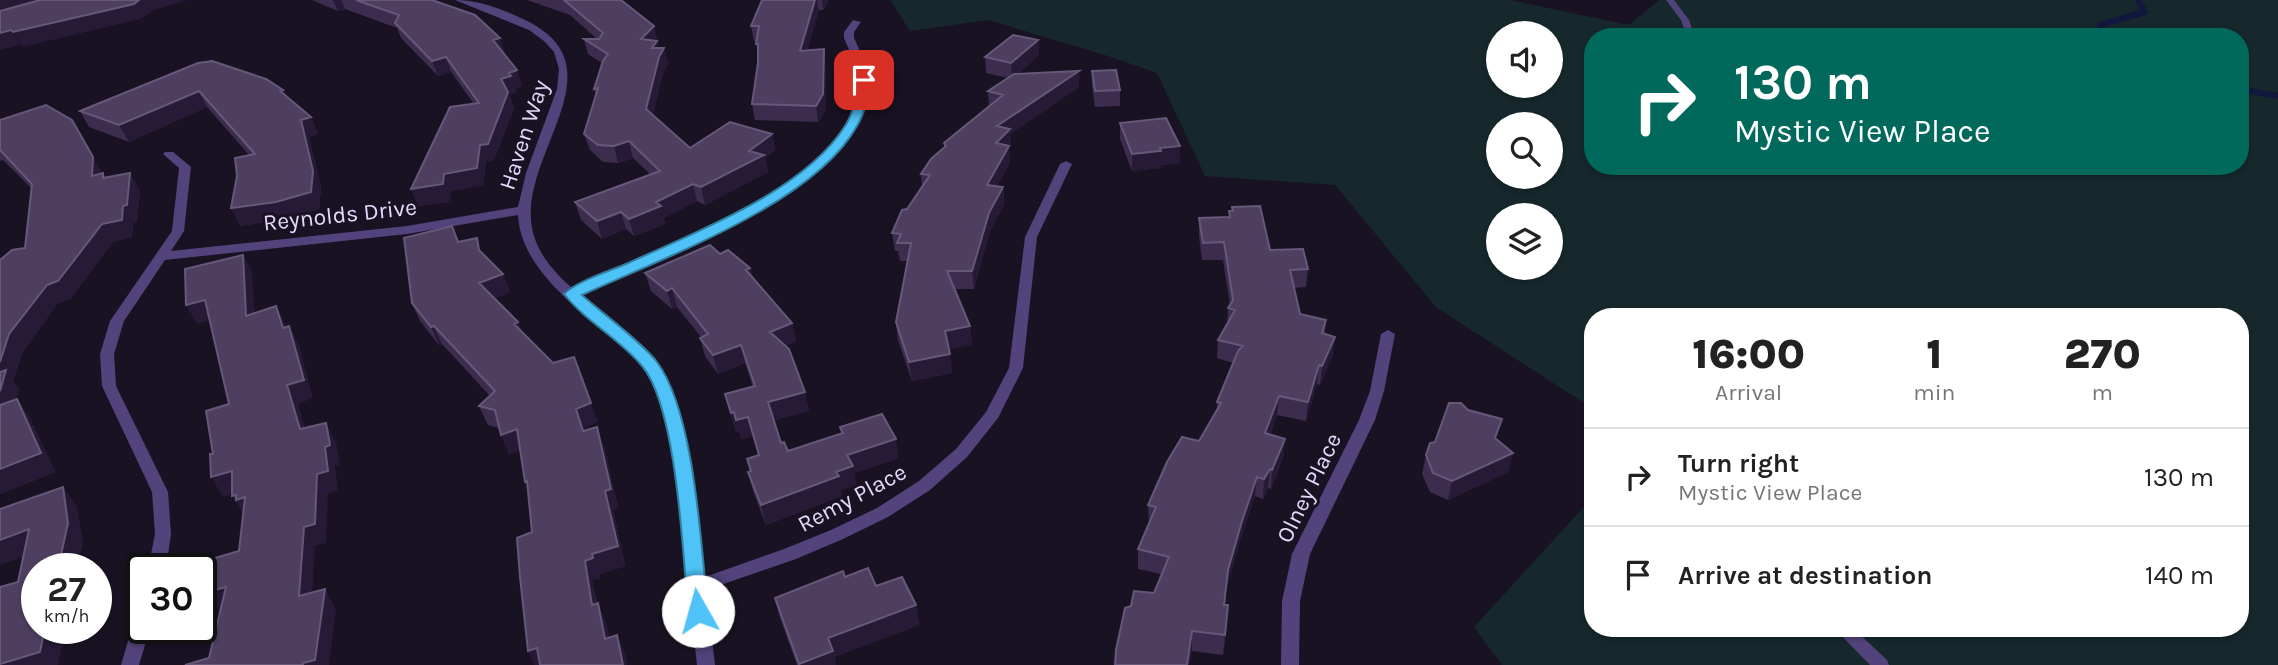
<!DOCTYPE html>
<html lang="en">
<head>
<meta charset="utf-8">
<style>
	:root { --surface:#fff; --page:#f2f2f2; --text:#222; --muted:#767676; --line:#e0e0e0 }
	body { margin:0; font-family:Karla,sans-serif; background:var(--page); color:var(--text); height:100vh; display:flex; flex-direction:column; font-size:26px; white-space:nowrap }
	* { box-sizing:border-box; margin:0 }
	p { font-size:23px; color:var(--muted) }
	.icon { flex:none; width:38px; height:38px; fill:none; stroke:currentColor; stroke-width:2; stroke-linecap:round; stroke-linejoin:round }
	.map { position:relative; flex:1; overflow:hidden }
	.panel { position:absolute; left:1584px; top:308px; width:665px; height:329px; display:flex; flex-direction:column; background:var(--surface); border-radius:28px; box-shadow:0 2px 5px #0004 }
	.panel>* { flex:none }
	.banner { position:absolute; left:1584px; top:28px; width:665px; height:147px; border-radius:28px; box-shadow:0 2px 5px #0004; background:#00695c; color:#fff; overflow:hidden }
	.controls { position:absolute; left:1486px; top:21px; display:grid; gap:14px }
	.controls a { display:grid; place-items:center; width:77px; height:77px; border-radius:50%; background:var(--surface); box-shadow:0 2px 5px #0004; font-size:35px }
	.speed { position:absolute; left:21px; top:553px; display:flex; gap:14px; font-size:35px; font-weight:700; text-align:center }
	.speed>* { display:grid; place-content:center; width:91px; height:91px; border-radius:50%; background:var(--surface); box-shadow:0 2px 5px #0004; line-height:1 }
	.speed small { font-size:18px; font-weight:400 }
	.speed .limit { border:4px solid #111; border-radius:10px; background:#fff; color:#111 }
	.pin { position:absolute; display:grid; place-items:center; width:60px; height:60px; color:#fff; margin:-30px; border-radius:14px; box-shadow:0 4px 10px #0006 }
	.me { position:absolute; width:77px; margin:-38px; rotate:353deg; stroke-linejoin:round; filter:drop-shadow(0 0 5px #0008) }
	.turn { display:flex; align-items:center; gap:24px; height:147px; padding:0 35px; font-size:32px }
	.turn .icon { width:91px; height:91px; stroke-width:2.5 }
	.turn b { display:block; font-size:49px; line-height:60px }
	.eta { display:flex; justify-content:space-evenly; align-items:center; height:119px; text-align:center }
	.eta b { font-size:42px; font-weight:800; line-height:49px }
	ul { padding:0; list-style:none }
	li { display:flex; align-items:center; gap:21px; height:98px; padding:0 35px; border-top:2px solid var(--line) }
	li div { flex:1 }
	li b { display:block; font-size:26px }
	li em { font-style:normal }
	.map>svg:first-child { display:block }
</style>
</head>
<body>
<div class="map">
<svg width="2278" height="665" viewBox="0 0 2278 665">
	<rect width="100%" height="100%" fill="#191223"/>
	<path fill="#16282c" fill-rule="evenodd" d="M890 0H1510L1629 25 1659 0H2278V665H1502L1474 627 1592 498V628H2240V317H1592V423L1584 403 1436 307 1335 185 1205 176 1157 73 1111 57 988 20 910 31ZM1498 33H1550V86H1498ZM1592 37H2240V166H1592ZM1498 124H1550V177H1498ZM1498 215H1550V268H1498Z"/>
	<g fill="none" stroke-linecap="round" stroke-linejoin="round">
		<path stroke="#11173d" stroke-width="6" d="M2101 37 2100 25 2145 12 2138 0
			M2240 89 2278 96"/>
		<path fill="#52437c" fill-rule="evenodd" d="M1666 0H1674L1689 20 1695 37H1687L1681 20Z
			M1834 628H1853L1887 660 1889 665H1870Z"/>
		<path fill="#52437c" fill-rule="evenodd" d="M455 0C480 0 505 10 527 21 622 68 518 155 532 228 537 254 554 272 573 289 656 253 835 189 859 94 863 76 851 55 844 38V32L853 20 861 22 854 32V38C861 54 873 75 869 94 848 192 664 259 581 295L656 362 678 407 693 480 705 577 784 549 831 530 877 508 919 481 956 449 986 412 1009 368 1025 237 1060 164 1066 161 1072 164 1037 237 1023 368 998 418 967 457 930 490 888 517 843 539 796 559 706 590 715 665H697L689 592 686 587 688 584C681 513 680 434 646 371 641 361 628 352 620 345 581 310 521 271 518 215L407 234 165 260 124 321 114 354 116 386 168 492 171 534 166 569H148L155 534 152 492 102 386 100 354 110 321 172 231 179 168 163 154 165 152H173L191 167 184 231 171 251 407 226 518 207 526 173 557 89 559 69 554 52 544 41 529 30Z
			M1388 330 1395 334 1384 391 1375 420 1310 554 1300 601 1299 665H1281L1282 601 1292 554 1359 420 1370 391 1381 334Z
			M142 617V628H150L139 665H121L133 624 136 619Z"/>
	</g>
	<path fill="#3c2d4f" d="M312 0H432L505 53 504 54 522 86 515 88 517 92 509 94 514 108 494 160 486 161 483 185 451 191 449 202 418 206 411 189 474 104 451 72 438 76 401 38 397 28 345 9 338 11Z
		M527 0H621L658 41 657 42 659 48 668 64 663 73 653 115 690 148 772 134 775 150 765 158 768 172 705 205 697 201 664 218 665 224 634 236 626 229 602 239 581 220 575 202 650 174 633 158 618 163 603 162 590 150 584 134 596 96 594 89 602 63 588 54 584 39H597L570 15Z
		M762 0H829L823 10H819L807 50 826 64V110L818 122 755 120 752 104 758 55 756 41H754L751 26Z
		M1038 40 1039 55 1018 74 1079 71V87L1010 134 1011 146 1009 148 1010 163 997 186 1003 187 1004 204 990 231 974 289H955L970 326 972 345 949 349 952 373 912 381 898 340 896 322 907 261H900L898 251H895L892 233 922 186 921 174 944 148V143L989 107 988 91 1008 78 986 73 985 57Z
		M198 63 283 90 286 96 311 117 318 134 309 137 321 188 319 209 285 219 240 226 249 155 207 107 129 142 89 127 80 111Z
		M1092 71 1120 90V106L1095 107 1092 86Z
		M0 120 103 173 106 178 140 190 137 222 133 223 132 237 113 242 70 299 58 303 22 353 13 381 19 389 16 399 30 418 55 472 0 494V260L25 248 32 189 3 160 0 161Z
		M1120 123 1180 146V163L1161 165V168L1132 171 1120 139Z
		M1232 207 1270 250 1308 269 1306 287 1294 288 1300 314 1326 320 1325 334 1333 355 1320 385 1317 384 1306 421 1277 415 1270 435 1285 439 1283 458 1271 489 1268 488 1263 499 1255 496 1240 540 1226 590 1225 605 1227 625 1223 655 1192 651 1189 665H1115L1131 606 1154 593 1161 574 1138 569V549L1149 525 1148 505 1199 441 1217 410V402L1233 363 1217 358 1218 340 1227 324 1228 308 1230 305 1223 260H1202L1199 236V218L1229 217V211H1232Z
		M458 242 482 253 503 274 510 292 495 298 518 322 522 332 598 422 583 428 584 431 604 446 618 508 613 510 625 566 600 574V578L592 580 597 604 606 623 609 638 617 635 625 655 627 665H535L528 651 532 532 528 489 520 450 509 454 499 428 488 425 479 406 490 396 442 344 439 345 420 321 412 303Z
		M720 254 750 268 753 278 792 323 796 341 785 346 809 411 774 420 781 443 788 451 841 433 840 427 899 458 854 473 856 485 841 490 842 496 766 525 753 491 748 472H750L747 459 758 455 753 436 741 439 739 431 736 432 725 394 753 387 745 363 718 374 705 356 700 338 701 337 677 307 672 309 651 291 645 273Z
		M1497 439 1513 453 1508 472 1448 500 1430 492 1422 474 1426 455Z
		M845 577 876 586 916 605 919 625 834 657 836 665H797L780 618 775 598Z"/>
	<path fill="#261a36" d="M2 0H65L0 18V1Z
		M139 0H188L154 10 141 19 22 47 13 32Z
		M333 0H341L345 9 338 11Z
		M815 0H817L819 10 803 66 800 51Z
		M822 0H829L823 10Z
		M654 26 661 54 664 48 668 64 663 73 651 125 646 109 641 39Z
		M11 30 20 45 0 50V33Z
		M500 38 505 53 498 55 493 40Z
		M1038 40 1039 55 1012 79 1011 63Z
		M824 49 826 64V110L818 122 816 106Z
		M446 57 451 72 438 76 432 61Z
		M517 70 522 86 515 88 517 92 509 94 514 108 494 160 486 161 483 185 451 191 449 202 418 206 411 189 480 145 501 79 509 73Z
		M1079 71V87L1010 134 1011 146 1009 148 1010 163 989 202 987 185 996 143 997 126Z
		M199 91 207 107 129 142 119 125Z
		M311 117 318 134 309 137 321 188 319 209 285 219 240 226 231 208 301 120Z
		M72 120 103 174 92 176Z
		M772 134 775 150 765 158 768 172 705 205 701 187Z
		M629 141 633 158 618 163 614 146Z
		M1180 146V163L1161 165V168L1132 171V154L1160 148Z
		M130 173 140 190 137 222 133 223 132 237 113 242 70 299 58 303 22 353 13 381 19 389 10 426 0 413V362L9 334 47 285 102 224 123 206Z
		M693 184 697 201 664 218 665 224 634 236 629 219 656 202Z
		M1003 187 1004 204 990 231 974 289 972 271 989 213Z
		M621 212 626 229 602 239 597 221Z
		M243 255 252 272 256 334 246 316Z
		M750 268 755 286 746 270Z
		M503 274 510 292 487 301 479 283Z
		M672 288 677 307 672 309 667 291Z
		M205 300 215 319 197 324 186 305Z
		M276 306 286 325 293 346 283 328Z
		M518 322 525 340 514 324Z
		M792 323 796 341 774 350 770 332Z
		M289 326 299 345 313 398 298 404 311 448 300 429 287 385Z
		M434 326 442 344 439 345 431 327Z
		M970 326 972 345 947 350 945 331Z
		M1335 337 1333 355 1320 385 1322 366Z
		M741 345 745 363 718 374 713 355Z
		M950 354 952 373 912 381 909 362Z
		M1319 365 1317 384 1306 421 1308 402Z
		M805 392 809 411 772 421 768 402Z
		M1279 396 1277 415 1263 452 1265 433Z
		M17 399 30 418 55 472 0 494V469Z
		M591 403 598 422 583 428 590 450 576 409Z
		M734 412 739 431 736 432 731 413Z
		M748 417 753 436 741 439 736 420Z
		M326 423 336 442 340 465 335 466 338 490 328 494 326 543 315 546 311 616 299 596 304 527 325 447Z
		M597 427 604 446 618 508 613 510 625 566 600 574V578L592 580 600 625 592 605 585 561 605 491Z
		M517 429 525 448 509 454 501 435Z
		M896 439 899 458 854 473 856 485 841 490 842 496 766 525 761 505 836 472 847 455Z
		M1285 439 1283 458 1271 489 1272 470Z
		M1513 453 1508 472 1448 500 1452 481Z
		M1270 469 1268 488 1263 499 1264 479Z
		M232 471 244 490 223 497 211 477Z
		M1257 477 1255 496 1240 540 1226 590 1223 624 1228 570 1242 521Z
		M63 487 77 506 83 543 77 569H58Z
		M236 495 245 497 244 515 232 496Z
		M29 529 44 549 0 565V540Z
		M208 582 226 587 220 612 207 592H210L204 583Z
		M325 589 336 609 329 665H303Z
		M598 603 606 623 613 659 605 639Z
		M916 605 919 625 834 657 836 665H799L828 638Z
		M1228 605 1227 625 1223 655Z
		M45 628H65L58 665H0V660Z
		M1192 631V651L1189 665H1187Z
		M617 635 625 655 627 665H623Z
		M537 648 545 665H535L528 651Z"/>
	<path fill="#4e3f61" stroke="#655879" stroke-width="2" d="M40 0H139L134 4 13 32 11 30 0 33V11Z
		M356 0H432L475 15 500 38 493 40 517 70 509 73 511 76 501 79 508 92 488 144 480 145 477 168 444 174 443 184 411 189 450 107 479 103 446 57 432 61 395 23 399 15Z
		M564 0H621L654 26 641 39 657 41 652 48H664L659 57 646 109 690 148 730 122 772 134 749 151 764 155 701 187 693 184 656 202 661 206 629 219 621 212 597 221 575 202 660 171 629 141 614 146 598 145 584 134 598 88 594 89 603 61 608 54 584 39H599L603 33Z
		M762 0H815L800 51 824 49 823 94 816 106 752 104 758 63V44H756L759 26H751Z
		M1013 35 1038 40 1011 63 985 57Z
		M212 61 266 79 283 90 280 91 311 117 301 120 313 171 311 192 276 202 231 208 237 176 235 158 255 154 199 91 119 125 80 111 198 63Z
		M1116 70 1120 90 1095 91 1092 71Z
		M1079 71 997 126 1010 129 996 143 1009 146 987 185 1003 187 989 213 972 271H947L970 326 945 331 950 354 909 362 896 322 911 243H897L901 234 892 233 902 210 907 209 930 175 921 174 931 159 946 146 944 143 1003 95 988 91 1014 74Z
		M46 105 72 120 93 157 92 176 103 173V178L130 173 127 205 123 206 122 220 102 224 58 281 47 285 9 334 0 362V260L12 250 25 248 32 184 0 150V120Z
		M1166 118 1180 146 1160 148 1161 151 1132 154 1120 123Z
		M1260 206 1270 250 1303 249 1308 269 1290 270 1300 314 1326 320 1322 333 1335 337 1322 366 1319 365 1308 402 1279 396 1265 433 1285 439 1272 470 1270 469 1264 479 1257 477 1242 521 1228 570 1224 605H1228L1225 635 1192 631 1187 665H1115L1116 650 1125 608 1131 606 1134 591 1154 593 1169 557 1138 549 1156 507 1148 505 1167 462 1182 437 1199 441 1221 403 1217 402 1238 351 1243 346 1218 340 1235 310 1228 308 1233 300 1224 242 1203 243 1199 218 1230 217 1229 211H1233L1232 207Z
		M452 226 458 242 477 238 479 250 503 274 479 283 518 322 514 324 553 363 574 357 591 403 576 409 583 431 597 427 611 489 605 491 618 546 592 554 593 558 585 561 592 605 598 603 605 639 617 635 623 665H540L537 648 528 651 520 577 517 538 532 532 527 481 525 482 517 429 501 435 495 410 479 406 495 391 434 326 431 327 412 303 404 238Z
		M710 245 720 254 728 250 750 268 746 270 792 323 770 332 789 349 805 392 768 402 781 443 784 442 788 451 843 433 840 427 882 414 896 439 847 455 853 466 836 472 839 476 761 505 748 472 751 471 747 459 759 455 748 417 736 420 734 412 731 413 725 394 755 386 741 345 713 355 700 338 708 334 672 288 667 291 645 273Z
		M243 255 246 316 276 306 283 328 289 326 304 380 287 385 300 429 326 423 330 445 325 447 328 471 317 474 315 524 304 527 299 596 325 589 315 660 303 663V665H185L209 658 226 587 207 592 208 582 204 583 208 560 239 551 245 497 236 500V495L232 496V471L211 477 210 454H213L206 411 229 404 205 300 186 305 185 269Z
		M6 370 0 391V372Z
		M17 399 41 453 0 469V405Z
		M1449 403H1461L1468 410 1502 419 1495 438 1513 453 1452 481 1433 473 1426 455 1430 443 1435 442Z
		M63 487 68 523 58 569H37V628H45L40 652 0 664V587L18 582 29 529 0 540V509Z
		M868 568 876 586 902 577 916 605 828 638 833 651 799 664 775 598 843 571 845 577Z"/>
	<path fill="#4fc3f7" stroke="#337fa1" stroke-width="2" d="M864 77 870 80C868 97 866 111 857 126 813 205 662 258 582 295 602 313 642 342 657 362 695 413 701 547 708 611L705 617 698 619 691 617 688 611C683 555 677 407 642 366 620 339 586 322 564 294 575 282 609 271 626 264 695 232 803 192 845 126 854 112 856 96 858 80Z"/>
	<g text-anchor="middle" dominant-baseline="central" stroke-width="6" stroke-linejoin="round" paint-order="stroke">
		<g font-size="23" fill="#e4d9fa" stroke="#191223">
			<text transform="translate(524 135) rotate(-72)">Haven Way</text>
			<text transform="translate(340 215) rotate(-6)">Reynolds Drive</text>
			<text transform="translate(1309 488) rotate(-64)">Olney Place</text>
			<text transform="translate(852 498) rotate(-28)">Remy Place</text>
		</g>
	</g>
</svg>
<div class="controls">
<a><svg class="icon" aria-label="sound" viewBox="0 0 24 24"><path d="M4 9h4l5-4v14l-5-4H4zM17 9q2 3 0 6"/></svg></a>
<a><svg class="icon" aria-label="search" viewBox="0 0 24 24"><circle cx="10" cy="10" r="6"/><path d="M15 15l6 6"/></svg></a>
<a><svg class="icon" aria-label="layers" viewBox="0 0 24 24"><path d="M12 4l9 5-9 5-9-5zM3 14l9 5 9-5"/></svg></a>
</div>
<div class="speed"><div>27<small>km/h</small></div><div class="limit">30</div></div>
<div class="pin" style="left:864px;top:80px;background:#d93025"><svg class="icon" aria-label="arrive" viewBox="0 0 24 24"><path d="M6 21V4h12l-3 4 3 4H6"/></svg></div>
<svg class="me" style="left:698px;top:611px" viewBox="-20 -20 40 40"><circle r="19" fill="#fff"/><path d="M0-13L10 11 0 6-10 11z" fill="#4fc3f7"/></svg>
<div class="banner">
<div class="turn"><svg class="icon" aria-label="right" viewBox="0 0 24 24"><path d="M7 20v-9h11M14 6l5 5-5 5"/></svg><div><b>130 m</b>Mystic View Place</div></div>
</div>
<section class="panel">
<div class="eta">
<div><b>16:00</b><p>Arrival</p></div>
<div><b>1</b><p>min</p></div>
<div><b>270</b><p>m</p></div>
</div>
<ul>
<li><svg class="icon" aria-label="right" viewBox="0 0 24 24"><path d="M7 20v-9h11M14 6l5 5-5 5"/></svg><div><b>Turn right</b><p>Mystic View Place</p></div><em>130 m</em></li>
<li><svg class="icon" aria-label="arrive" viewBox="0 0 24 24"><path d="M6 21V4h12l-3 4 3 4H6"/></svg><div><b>Arrive at destination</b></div><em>140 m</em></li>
</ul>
</section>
</div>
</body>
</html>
